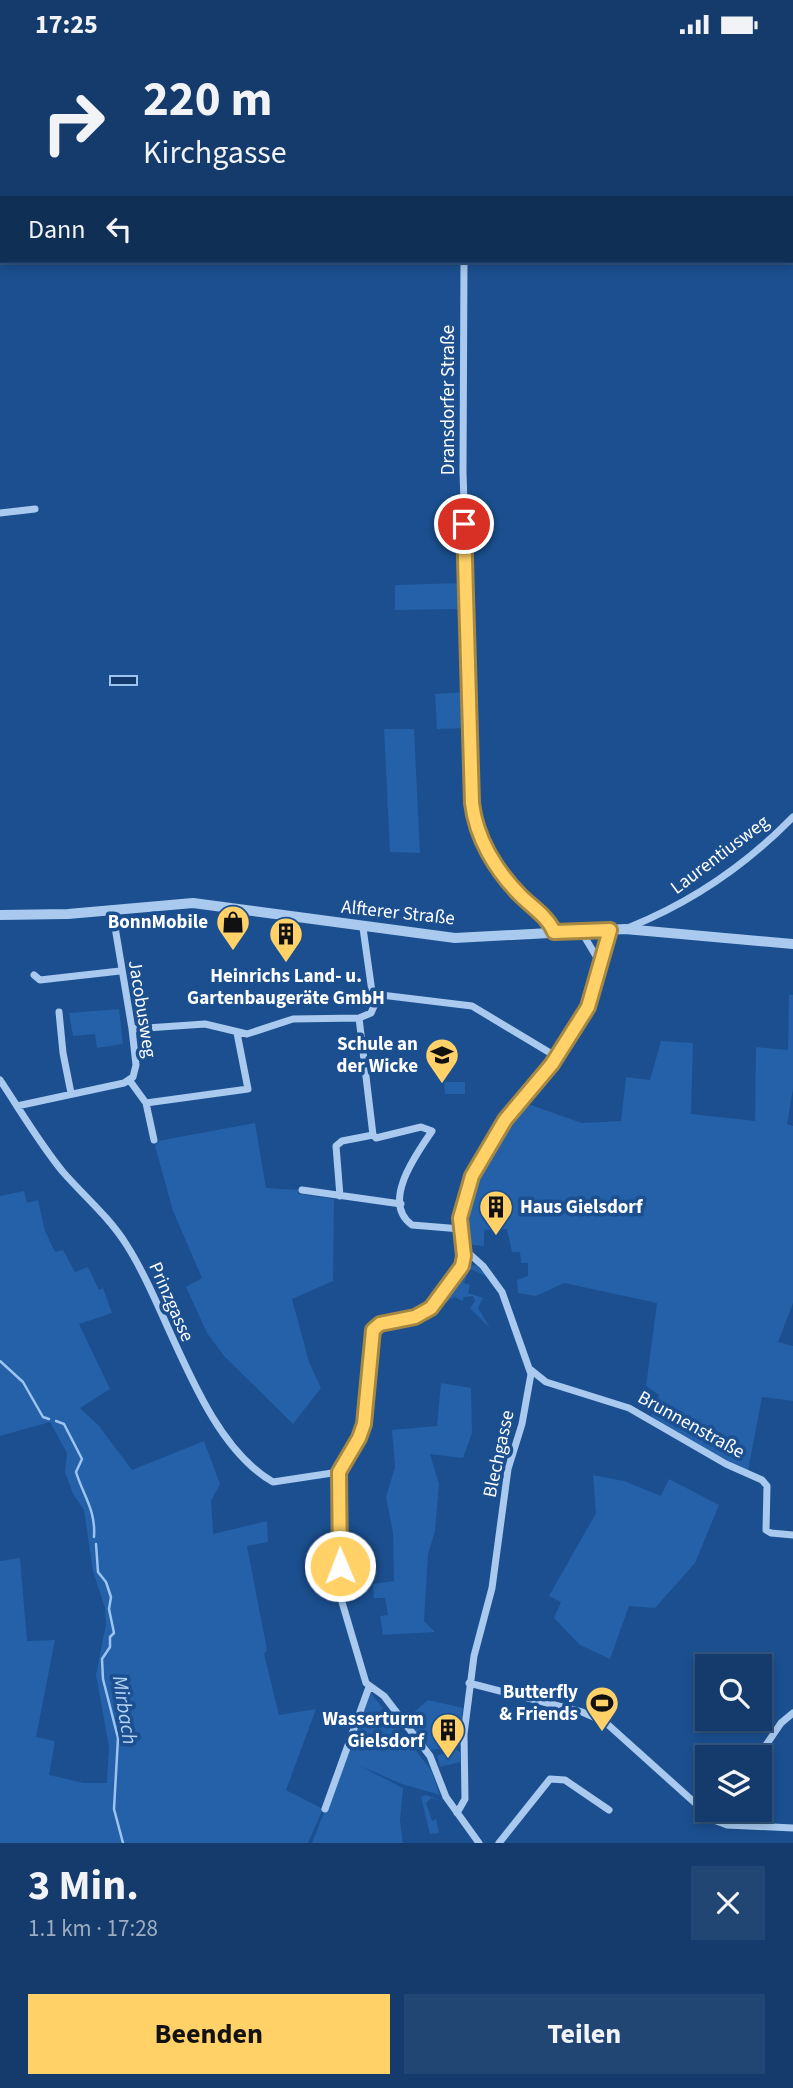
<!DOCTYPE html>
<html lang="de">
<head>
<meta charset="utf-8">
<style>
	:root { --surface:#143b6b; --page:#214673; --text:#f1f3f6; --muted:#9dadc1; --line:#33557e; --accent:#ffd166 }
	body { margin:0; font-family:"Source Sans 3",sans-serif; background:var(--page); color:var(--text); height:100vh; display:flex; flex-direction:column; font-size:26px; white-space:nowrap }
	* { box-sizing:border-box; margin:0 }
	p { font-size:23px; color:var(--muted) }
	.icon { flex:none; width:38px; height:38px; fill:none; stroke:currentColor; stroke-width:2; stroke-linecap:round; stroke-linejoin:round }
	.map { position:relative; height:1794px; overflow:hidden }
	.drawer { display:flex; flex-direction:column; background:var(--surface); flex:1 }
	.drawer>* { flex:none }
	.top-card { position:absolute; left:0px; top:0px; width:794px; height:214px; box-shadow:0 4px 10px #0003,0 0 0 2px var(--line); background:#143b6b; color:var(--text); overflow:hidden }
	.fabs { position:absolute; left:695px; top:1605px; display:grid; gap:14px }
	.fabs a { display:grid; place-items:center; width:77px; height:77px; border-radius:0px; background:var(--surface); box-shadow:0 4px 10px #0003,0 0 0 2px var(--line); font-size:35px }
	.pin { position:absolute; display:grid; place-items:center; width:60px; height:60px; color:#fff; margin:-30px; border:4px solid #fff; border-radius:50%; box-shadow:0 2px 7px #0007 }
	.me { position:absolute; width:77px; margin:-38px; rotate:359deg; stroke-linejoin:round; filter:drop-shadow(0 0 5px #0008) }
	.turn { display:flex; align-items:center; gap:24px; height:147px; padding:0 28px; font-size:32px }
	.turn .icon { width:91px; height:91px; stroke-width:2.5 }
	.turn b { display:block; font-size:49px; line-height:60px }
	.then { display:flex; align-items:center; height:66px; padding:0 28px; background:#0003; gap:14px; font-size:26px }
	.round { display:grid; place-items:center; flex:none; width:74px; height:74px; border-radius:0px; background:var(--page) }
	.summary { display:flex; align-items:center; justify-content:space-between; height:119px; padding:0 28px }
	h1 { font-size:42px; font-weight:700; line-height:52px }
	.cta { display:flex; gap:14px; margin-top:auto; padding:14px 28px }
	.cta a { flex:1; height:80px; border-radius:0px; background:var(--accent); color:#111; font-size:28px; font-weight:700; line-height:80px; text-align:center }
	.cta a+a { background:var(--page); color:var(--text) }
	.status { display:flex; justify-content:space-between; align-items:center; height:49px; padding:0 35px; background:var(--surface); direction:ltr }
	.status svg { height:19px; fill:currentColor }
	.map>svg:first-child { display:block }
</style>
</head>
<body>
<div class="status"><b>17:25</b><svg viewBox="0 0 49 12"><path d="M0 12V9h3v3zM5 12V6h3v6zM10 12V3h3v9zM15 12V0h3v12zM26 1h20v11H26zM47 4h2v5h-2z"/></svg></div>
<div class="map">
<svg width="793" height="1794" viewBox="0 0 793 1794">
	<rect width="100%" height="100%" fill="#1b4f8f"/>
	<path fill="#2461a8" d="M241 0H409L238 2Z
		M461 534 462 560 395 561V536Z
		M466 643 467 679 437 680 435 645Z
		M384 680H414L420 804 390 803Z
		M789 946H793V1040L787 1075 793 1077V1254L778 1293 793 1297V1352L762 1348 748 1422 690 1393 651 1367 659 1346 646 1337 657 1254 564 1234 536 1247 518 1244 517 1231 528 1227V1214H521L520 1203H512L507 1180 484 1181V1197L473 1196 467 1191C460 1142 494 1089 525 1054L582 1074 621 1072 626 1028 650 1031 661 992 693 994 691 1065 755 1072 756 998 788 1001Z
		M119 960 123 995 97 999 95 985 73 987 69 964Z
		M465 1033V1045H445L444 1033Z
		M255 1074 266 1139 298 1141V1145L334 1150 333 1232 292 1250 309 1313 321 1339 293 1375 224 1307 207 1284 186 1238 202 1229 173 1162 155 1097 158 1092Z
		M24 1142 27 1154 38 1151 45 1182 55 1203 63 1201 75 1223 88 1218 99 1241 103 1239 112 1264 79 1275 110 1340 80 1359 99 1377 132 1421 204 1392 220 1435 211 1452 213 1485 267 1472 268 1493 247 1497 267 1601 264 1605 279 1666 316 1660 286 1741 323 1760 308 1794H0V1512L20 1509 27 1592 55 1591 36 1688 55 1692 49 1726 84 1734H107L109 1698 96 1626 106 1575 105 1559 93 1522 84 1461 73 1445 65 1423 67 1404 50 1373 0 1387V1147Z
		M476 1216 486 1227 470 1220 464 1234 470 1236 468 1244 483 1249 478 1259 490 1279 470 1259 475 1252 473 1247 464 1248 463 1252 454 1248 431 1265 468 1217Z
		M441 1334 471 1339 472 1384 463 1409 430 1405 439 1435 435 1482 428 1505 424 1572 435 1583 383 1586 380 1567 388 1566 385 1549H374L373 1535 394 1532 393 1484 386 1448 395 1418 392 1381 437 1377Z
		M593 1426 624 1432 661 1447 669 1430 719 1456 695 1514 655 1559 629 1557 610 1610 580 1596 554 1569 561 1553 549 1547 596 1464Z
		M371 1644 431 1721 440 1746 402 1735 358 1716 403 1739 400 1772 403 1794H312Z
		M428 1651 463 1659 459 1688 448 1698 431 1701 406 1670Z
		M455 1700 460 1703V1713L440 1718 437 1707Z
		M426 1746 444 1753 431 1749 426 1754 432 1772 436 1770 439 1784 430 1785 421 1748Z"/>
	<path fill="#123a6d" stroke="#9cc4f0" stroke-width="2" d="M110 627H137V636H110Z"/>
	<g fill="none" stroke-linecap="round" stroke-linejoin="round">
		<path stroke="#9cc4f0" stroke-width="2.5" d="M0 1312 23 1333 43 1368 49 1370
			M56 1372 64 1375 82 1410 76 1423C83 1446 96 1461 94 1488
			M96 1495 98 1523 106 1533 111 1548 109 1560 114 1584 110 1588V1598L102 1610 103 1630 118 1689 114 1760 123 1794"/>
		<path stroke="#a9c9ee" stroke-width="7" d="M466 0V2
			M464 212 463 423 474 768C480 796 501 826 521 847 533 859 548 868 554 883
			M0 464 35 460
			M630 878C692 853 746 816 793 768
			M581 882 599 912
			M34 926 40 931 120 922
			M373 945 472 957 557 1008
			M59 963 63 1004 71 1044
			M132 980 205 975 247 985 293 970 359 969
			M0 1031C20 1061 40 1095 63 1123 84 1147 109 1168 126 1195 170 1263 200 1391 273 1433L339 1423
			M130 1032 146 1054 154 1091
			M146 1054 248 1040 237 984
			M17 1057 124 1034 133 1028 136 1016 132 980 112 860
			M373 1086 376 1089 421 1078 432 1082C418 1103 380 1153 412 1176L461 1180
			M302 1141 401 1155
			M340 1147 336 1097 342 1092 373 1086 359 969 371 964 374 957 363 879
			M531 1321 546 1333 629 1359 726 1415 762 1431 767 1437 766 1481 771 1484 793 1486
			M469 1634 582 1663 605 1673 714 1771 727 1776 793 1779
			M758 1708 781 1674 793 1664
			M325 1760 369 1638
			M457 1764 465 1750 464 1685 474 1607 492 1539 508 1420 522 1375 531 1325 502 1243 483 1217 464 1200
			M479 1794 446 1748 430 1707 384 1647 366 1634 342 1553 338 1459 339 1423 356 1396 364 1375 373 1281 379 1275 415 1268 431 1259 462 1217 464 1207 460 1169 472 1127 505 1071 552 1015 588 958 610 881
			M499 1794 550 1730 565 1731 609 1761"/>
		<path stroke="#a9c9ee" stroke-width="10" d="M217 2 220 0
			M0 102 2 101
			M0 866 68 865 193 854 455 889 625 880 793 895"/>
	</g>
	<g fill="none" stroke-linecap="round" stroke-linejoin="round">
		<g stroke="#a68842" stroke-width="18">
			<path id="route" d="M340 1517 339 1423 359 1389 364 1375 373 1281 380 1275 415 1268 431 1259 462 1217 464 1207 460 1169 472 1127 505 1071 552 1015 588 958 610 881 554 883C548 868 532 858 521 847 496 822 476 789 472 754L464 475"/>
		</g>
		<use href="#route" stroke="#ffd166" stroke-width="12"/>
	</g>
	<defs>
		<g id="shop-pin" transform="scale(1.75)"><path d="M0 17L-7.5 6A9.5 9.5 0 1 1 7.5 6Z" fill="#ffd166" stroke="#1b4f8f"/><path d="M-5-2.5h2.3a2.7 3.5 0 0 1 5.4 0H5L5.5 6h-11ZM-1.5-2.5h3a1.5 2.3 0 0 0-3 0Z" fill="#111"/></g>
		<g id="building-pin" transform="scale(1.75)"><path d="M0 17L-7.5 6A9.5 9.5 0 1 1 7.5 6Z" fill="#ffd166" stroke="#1b4f8f"/><path d="M-4-6H4V6H1V3H-1V6H-4ZM-2.5-4.3h1.7v1.8h-1.7ZM.8-4.3h1.7v1.8H.8ZM-2.5-1h1.7V.8h-1.7ZM.8-1h1.7V.8H.8Z" fill="#111"/></g>
		<g id="school-pin" transform="scale(1.75)"><path d="M0 17L-7.5 6A9.5 9.5 0 1 1 7.5 6Z" fill="#ffd166" stroke="#1b4f8f"/><path d="M0-5L7-2L0 1L-7-2ZM-4 1L0 2.5L4 1V4Q0 6-4 4Z" fill="#111"/></g>
		<g id="stadium-pin" transform="scale(1.75)"><path d="M0 17L-7.5 6A9.5 9.5 0 1 1 7.5 6Z" fill="#ffd166" stroke="#1b4f8f"/><path d="M0-5a6.5 5 0 1 0 0 10a6.5 5 0 1 0 0-10ZM-3.5-1.8h7v3.6h-7Z" fill="#111"/></g>
	</defs>
	<g fill-rule="evenodd">
		<use href="#shop-pin" x="233" y="873"/>
		<use href="#building-pin" x="286" y="885"/>
		<use href="#school-pin" x="442" y="1006"/>
		<use href="#building-pin" x="496" y="1158"/>
		<use href="#stadium-pin" x="602" y="1654"/>
		<use href="#building-pin" x="448" y="1681"/>
	</g>
	<g text-anchor="middle" dominant-baseline="central" stroke-width="7" stroke-linejoin="round" paint-order="stroke">
		<g font-size="19" fill="#fff" stroke="#1b4f8f">
			<text transform="translate(448 351) rotate(-90)">Dransdorfer Straße</text>
			<text transform="translate(720 806) rotate(-37)">Laurentiusweg</text>
			<text transform="translate(398 864) rotate(6)">Alfterer Straße</text>
			<text transform="translate(142 960) rotate(81)">Jacobusweg</text>
			<text transform="translate(171 1253) rotate(66)">Prinzgasse</text>
			<text transform="translate(691 1376) rotate(29)">Brunnenstraße</text>
			<text transform="translate(499 1405) rotate(-78)">Blechgasse</text>
		</g>
		<g font-size="19" font-weight="bold" fill="#fff" stroke="#1b4f8f" text-anchor="end">
			<text x="208" y="873">BonnMobile</text>
			<text x="286" y="927" text-anchor="middle">Heinrichs Land- u.<tspan x="286" dy="22">Gartenbaugeräte GmbH</tspan></text>
			<text x="418" y="995">Schule an<tspan x="418" dy="22">der Wicke</tspan></text>
			<text x="520" y="1158" text-anchor="start">Haus Gielsdorf</text>
			<text x="578" y="1643">Butterfly<tspan x="578" dy="22">&amp; Friends</tspan></text>
			<text x="424" y="1670">Wasserturm<tspan x="424" dy="22">Gielsdorf</tspan></text>
		</g>
		<g font-size="21" font-style="italic" fill="#b5d3f5" stroke="#1b4f8f">
			<text transform="translate(125 1661) rotate(81)">Mirbach</text>
		</g>
	</g>
</svg>
<div class="fabs">
<a><svg class="icon" aria-label="search" viewBox="0 0 24 24"><circle cx="10" cy="10" r="6"/><path d="M15 15l6 6"/></svg></a>
<a><svg class="icon" aria-label="layers" viewBox="0 0 24 24"><path d="M12 4l9 5-9 5-9-5zM3 14l9 5 9-5"/></svg></a>
</div>
<div class="pin" style="left:464px;top:475px;background:#d93025"><svg class="icon" aria-label="arrive" viewBox="0 0 24 24"><path d="M6 21V4h12l-3 4 3 4H6"/></svg></div>
<svg class="me" style="left:340px;top:1517px" viewBox="-20 -20 40 40"><circle r="17" fill="#ffd166" stroke="#fff" stroke-width="3"/><path d="M0-11L8 9 0 5-8 9z" fill="#fff"/></svg>
<div class="top-card">
<div class="turn"><svg class="icon" aria-label="right" viewBox="0 0 24 24"><path d="M7 20v-9h11M14 6l5 5-5 5"/></svg><div><b>220 m</b>Kirchgasse</div></div>
<div class="then">Dann<svg class="icon" aria-label="left" viewBox="0 0 24 24"><path d="M17 20v-9H6M10 6l-5 5 5 5"/></svg></div>
</div>
</div>
<section class="drawer">
<div class="summary"><div><h1>3 Min.</h1><p>1.1 km · 17:28</p></div><a class="round"><svg class="icon" aria-label="close" viewBox="0 0 24 24"><path d="M6 6l12 12M18 6L6 18"/></svg></a></div>
<div class="cta"><a>Beenden</a><a>Teilen</a></div>
</section>
</body>
</html>
